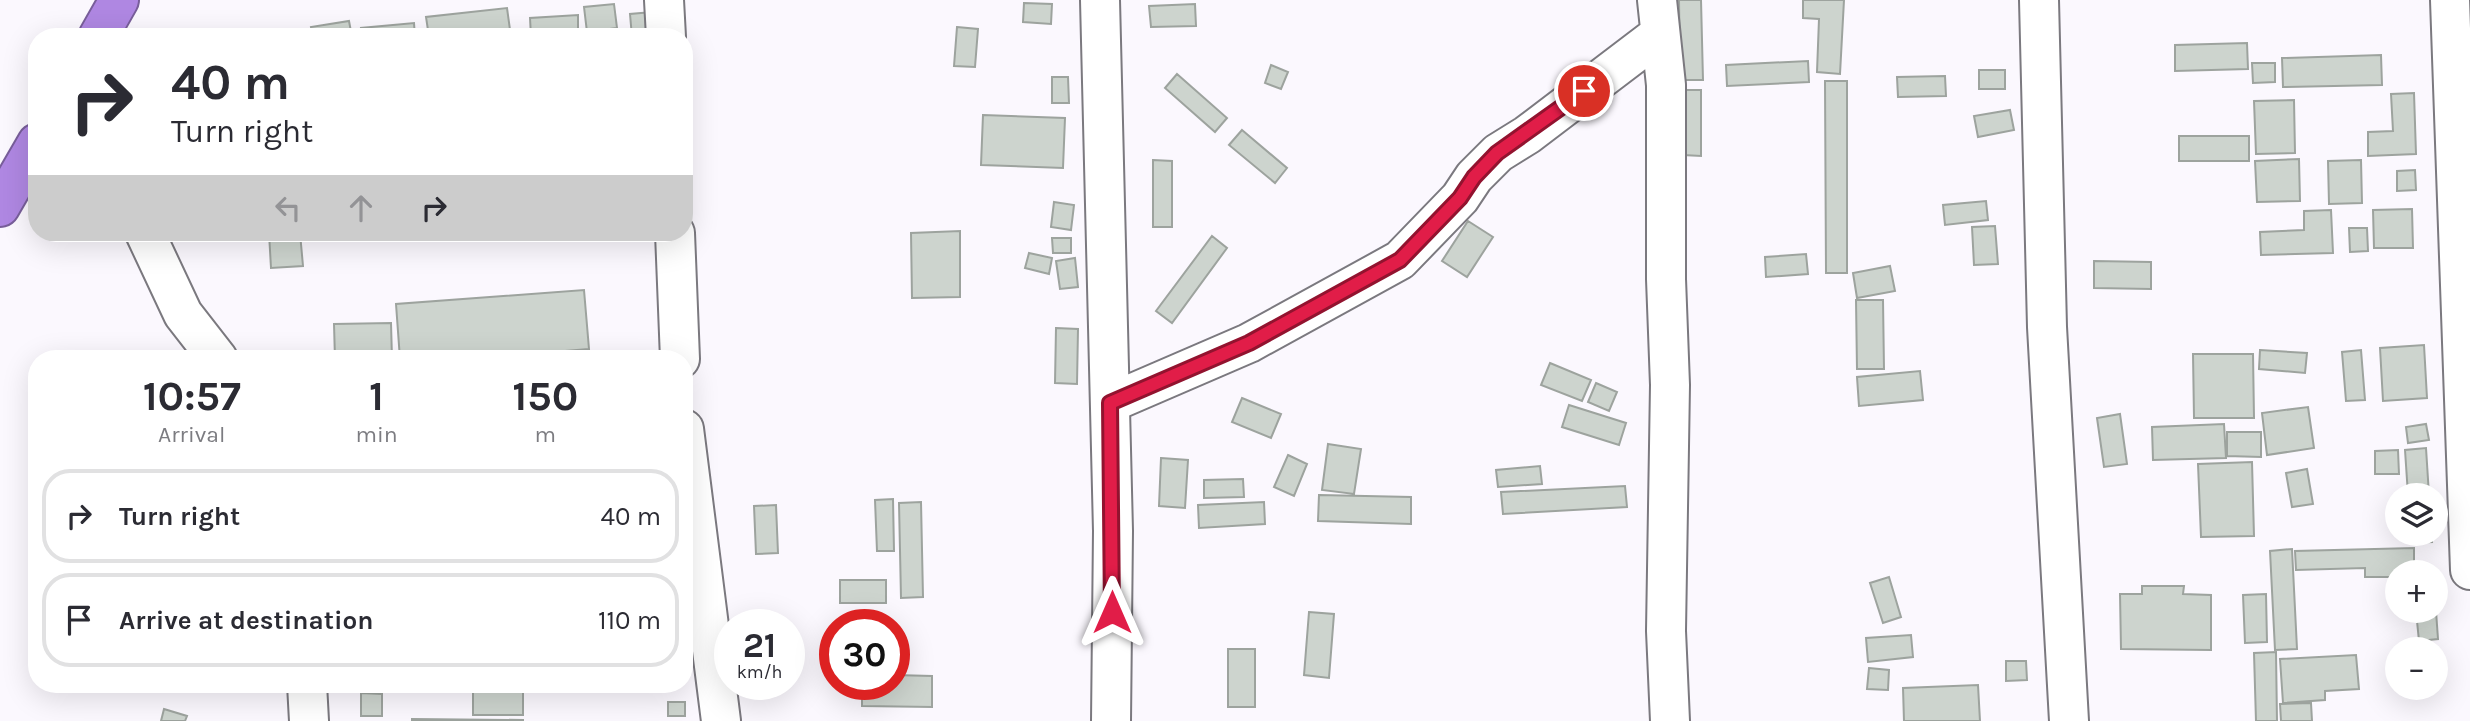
<!DOCTYPE html>
<html lang="en">
<head>
<meta charset="utf-8">
<style>
	:root { --surface:#fff; --page:#f2f2f3; --text:#2b2b33; --muted:#7c7c81; --line:#e1e1e2 }
	body { margin:0; font-family:Karla,sans-serif; background:var(--page); color:var(--text); height:100vh; display:flex; flex-direction:column; font-size:26px; white-space:nowrap }
	* { box-sizing:border-box; margin:0 }
	p { font-size:23px; color:var(--muted) }
	.icon { flex:none; width:38px; height:38px; fill:none; stroke:currentColor; stroke-width:2; stroke-linecap:round; stroke-linejoin:round }
	.map { position:relative; flex:1; overflow:hidden }
	.details { position:absolute; left:28px; top:350px; width:665px; height:343px; display:flex; flex-direction:column; background:var(--surface); border-radius:28px; box-shadow:0 7px 28px #0002 }
	.details>* { flex:none }
	.top-card { position:absolute; left:28px; top:28px; width:665px; height:214px; border-radius:28px; box-shadow:0 7px 28px #0002; background:#fff; color:var(--text); overflow:hidden }
	.controls { position:absolute; left:2385px; top:483px; display:grid; gap:14px }
	.controls a { display:grid; place-items:center; width:63px; height:63px; border-radius:50%; background:var(--surface); box-shadow:0 7px 28px #0002; font-size:35px }
	.speed { position:absolute; left:714px; top:609px; display:flex; gap:14px; font-size:35px; font-weight:700; text-align:center }
	.speed>* { display:grid; place-content:center; width:91px; height:91px; border-radius:50%; background:var(--surface); box-shadow:0 7px 28px #0002; line-height:1 }
	.speed small { font-size:18px; font-weight:400 }
	.speed .limit { border:10px solid #d22; background:#fff; color:#111 }
	.pin { position:absolute; display:grid; place-items:center; width:60px; height:60px; color:#fff; margin:-30px; border:4px solid #fff; border-radius:50%; box-shadow:0 2px 7px #0007 }
	.me { position:absolute; width:77px; margin:-38px; rotate:0deg; stroke-linejoin:round; filter:drop-shadow(0 0 5px #0008) }
	.turn { display:flex; align-items:center; gap:24px; height:147px; padding:0 28px; font-size:32px }
	.turn .icon { width:91px; height:91px; stroke-width:2.5 }
	.turn b { display:block; font-size:49px; line-height:60px }
	.lanes { display:flex; align-items:center; height:66px; padding:0 28px; background:#0003; justify-content:center; gap:35px; direction:ltr }
	.lanes .off { opacity:.35 }
	.eta { display:flex; justify-content:space-evenly; align-items:center; height:119px; text-align:center }
	.eta b { font-size:42px; font-weight:700; line-height:49px }
	ul { padding:0; list-style:none }
	li { display:flex; align-items:center; gap:21px; height:94px; margin:0 14px 10px; padding:0 14px; border:4px solid var(--line); border-radius:28px }
	li div { flex:1 }
	li b { display:block; font-size:26px }
	li em { font-style:normal }
	.map>svg:first-child { display:block }
</style>
</head>
<body>
<div class="map">
<svg width="2470" height="721" viewBox="0 0 2470 721">
	<rect width="100%" height="100%" fill="#fbf8fe"/>
	<path fill="#cdd4ce" stroke="#9da39e" stroke-width="2" d="M1679 0H1701L1703 80H1680Z
		M1803 0H1844L1840 74 1817 72 1819 19 1803 18Z
		M1024 3 1052 4 1051 24 1023 22Z
		M614 4 617 28 587 32 584 7Z
		M1195 4 1196 26 1151 27 1149 6Z
		M507 8 511 37H429L426 17Z
		M652 12 654 37H632L630 14Z
		M578 15V37H531L530 18Z
		M349 21 352 37H313L311 27Z
		M414 23 415 37H362L361 28Z
		M957 27 978 29 975 67 954 66Z
		M2247 43 2248 69 2175 71V45Z
		M2381 55 2382 85 2283 87 2282 58Z
		M1808 61 1809 82 1727 86 1726 65Z
		M2252 63H2275V82L2253 83Z
		M1271 65 1288 72 1281 89 1265 83Z
		M1979 70H2005V89H1979Z
		M1177 74 1227 118 1215 132 1165 88Z
		M1945 76 1946 96 1898 97 1897 77Z
		M1052 77H1068L1069 103H1052Z
		M1825 81H1847V273H1826Z
		M1683 90H1701V156L1683 155Z
		M2414 93 2416 154 2368 156V132L2393 131 2391 94Z
		M2294 100 2295 153 2256 154 2254 101Z
		M2010 110 2014 130 1978 137 1974 116Z
		M983 115 1065 118 1063 168 981 165Z
		M1242 130 1287 168 1275 183 1229 145Z
		M2179 136H2249V161H2179Z
		M2299 159 2300 201 2257 202 2255 161Z
		M1153 160 1172 161V227H1153Z
		M2361 160 2362 203 2329 204 2328 161Z
		M2415 170 2416 190 2397 191V171Z
		M1986 201 1988 220 1945 225 1943 205Z
		M1054 202 1074 205 1071 230 1051 227Z
		M2412 209 2413 248H2374L2373 210Z
		M2331 210 2333 253 2261 255 2260 232 2304 230V211Z
		M1468 221 1493 237 1467 277 1442 261Z
		M1995 226 1998 264 1974 265 1972 227Z
		M2349 228H2367L2368 251 2350 252Z
		M960 231V297L912 298 911 233Z
		M269 233H300L303 266 271 268Z
		M1212 236 1227 248 1172 323 1156 311Z
		M1052 238H1071V253H1053Z
		M1029 253 1052 258 1049 274 1025 268Z
		M1806 254 1808 274 1766 277 1765 257Z
		M1075 258 1078 287 1060 289 1056 261Z
		M2094 261 2151 262V289L2094 288Z
		M1890 266 1895 291 1857 298 1853 273Z
		M584 290 589 349 468 359H400L396 304Z
		M1856 300H1883L1884 369H1857Z
		M391 323 392 359H335L334 324Z
		M1056 328 1078 329 1077 384 1055 383Z
		M2424 345 2427 398 2383 401 2380 348Z
		M2260 350 2307 353 2305 373 2259 369Z
		M2361 350 2365 400 2346 401 2342 352Z
		M2193 354H2253L2254 418H2194Z
		M1550 363 1591 380 1582 401 1541 385Z
		M1920 371 1923 400 1859 406 1857 377Z
		M1596 383 1617 392 1609 411 1588 402Z
		M1242 398 1281 414 1271 438 1232 422Z
		M1569 405 1626 423 1619 445 1562 427Z
		M2308 407 2314 448 2267 455 2262 413Z
		M2120 414 2127 464 2104 467 2097 418Z
		M2224 424 2226 458 2153 460 2152 427Z
		M2426 424 2429 440 2408 443 2406 427Z
		M2227 432H2261V457L2227 456Z
		M1328 444 1361 449 1354 494 1322 490Z
		M2426 448 2429 495H2408L2405 450Z
		M2398 450 2399 474H2375V451Z
		M1288 455 1307 464 1294 496 1274 487Z
		M1161 458 1188 460 1185 508 1159 506Z
		M2252 462 2254 536 2201 537 2198 464Z
		M1540 466 1542 484 1498 487 1496 470Z
		M2307 469 2313 504 2292 507 2286 473Z
		M1243 479 1244 497 1204 498V480Z
		M1625 486 1627 507 1503 514 1501 492Z
		M1319 495 1411 497V524L1318 521Z
		M893 499 894 551H877L875 500Z
		M921 502 923 597 901 598 899 503Z
		M1264 502 1265 524 1199 528 1198 505Z
		M776 505 778 553 756 554 754 506Z
		M2410 534H2431L2432 542 2411 543Z
		M2414 548V572H2398V577H2365V568L2296 570 2295 551Z
		M2292 549 2297 649 2275 650 2270 551Z
		M1889 577 1901 617 1883 623 1870 583Z
		M840 580H886V603H840Z
		M2142 586H2184L2183 594 2211 595V650L2121 649 2120 594H2142Z
		M2266 594 2267 642 2245 643 2243 595Z
		M2416 611H2436L2438 639 2419 641Z
		M1309 612 1334 614 1329 678 1304 675Z
		M1911 635 1913 657 1868 662 1866 638Z
		M1228 649H1255V707H1228Z
		M2276 652 2277 721H2256L2254 653Z
		M2356 655 2359 689 2325 691V700L2283 703 2280 659Z
		M2006 661H2026L2027 680 2006 681Z
		M1869 668 1889 670 1888 690 1867 689Z
		M894 675 932 676V707L862 706V684H894Z
		M473 684H523V715H473Z
		M1978 685 1980 721H1904L1903 688Z
		M361 693 382 694V716H361Z
		M668 702H685V716H668Z
		M2311 703 2312 721H2281L2280 704Z
		M164 709 187 716 185 721H161Z
		M412 719 523 720V721H412Z"/>
	<g fill="none" stroke-linecap="round" stroke-linejoin="round">
		<g stroke="#7b797f" stroke-width="42">
			<path id="street" d="M664 0 666 37
				M1100 0 1113 531 1111 721
				M1657 0 1666 85V279L1670 385 1666 631 1670 721
				M2039 0 2047 327 2069 721
				M2450 0 2470 570
				M145 233 183 314 218 359
				M675 233 680 359
				M1110 403 1249 343 1400 260 1460 198 1474 177 1498 153 1527 135 1660 34
				M684 429 721 721
				M307 684 309 721"/>
		</g>
		<g stroke="#785e9a" stroke-width="42">
			<path id="highway" d="M98 37 119 0
				M0 207 37 143"/>
		</g>
		<use href="#street" stroke="#fff" stroke-width="38"/>
		<use href="#highway" stroke="#af87e2" stroke-width="38"/>
	</g>
	<g fill="none" stroke-linecap="round" stroke-linejoin="round">
		<g stroke="#92132f" stroke-width="18">
			<path id="route" d="M1112 612 1110 403 1249 343 1400 260 1460 198 1474 177 1497 153 1584 91"/>
		</g>
		<use href="#route" stroke="#e11d48" stroke-width="12"/>
	</g>
</svg>
<div class="controls">
<a><svg class="icon" aria-label="layers" viewBox="0 0 24 24"><path d="M12 4l9 5-9 5-9-5zM3 14l9 5 9-5"/></svg></a>
<a>+</a>
<a>−</a>
</div>
<div class="speed"><div>21<small>km/h</small></div><div class="limit">30</div></div>
<div class="pin" style="left:1584px;top:91px;background:#d93025"><svg class="icon" aria-label="arrive" viewBox="0 0 24 24"><path d="M6 21V4h12l-3 4 3 4H6"/></svg></div>
<svg class="me" style="left:1112px;top:612px" viewBox="-20 -20 40 40"><path d="M0-17L14 15 0 8-14 15z" fill="#e11d48" stroke="#fff" stroke-width="4"/></svg>
<div class="top-card">
<div class="turn"><svg class="icon" aria-label="right" viewBox="0 0 24 24"><path d="M7 20v-9h11M14 6l5 5-5 5"/></svg><div><b>40 m</b>Turn right</div></div>
<div class="lanes"><svg class="icon off" aria-label="left" viewBox="0 0 24 24"><path d="M17 20v-9H6M10 6l-5 5 5 5"/></svg><svg class="icon off" aria-label="ahead" viewBox="0 0 24 24"><path d="M12 20V5M6 11l6-6 6 6"/></svg><svg class="icon" aria-label="right" viewBox="0 0 24 24"><path d="M7 20v-9h11M14 6l5 5-5 5"/></svg></div>
</div>
<section class="details">
<div class="eta">
<div><b>10:57</b><p>Arrival</p></div>
<div><b>1</b><p>min</p></div>
<div><b>150</b><p>m</p></div>
</div>
<ul>
<li><svg class="icon" aria-label="right" viewBox="0 0 24 24"><path d="M7 20v-9h11M14 6l5 5-5 5"/></svg><div><b>Turn right</b></div><em>40 m</em></li>
<li><svg class="icon" aria-label="arrive" viewBox="0 0 24 24"><path d="M6 21V4h12l-3 4 3 4H6"/></svg><div><b>Arrive at destination</b></div><em>110 m</em></li>
</ul>
</section>
</div>
</body>
</html>
